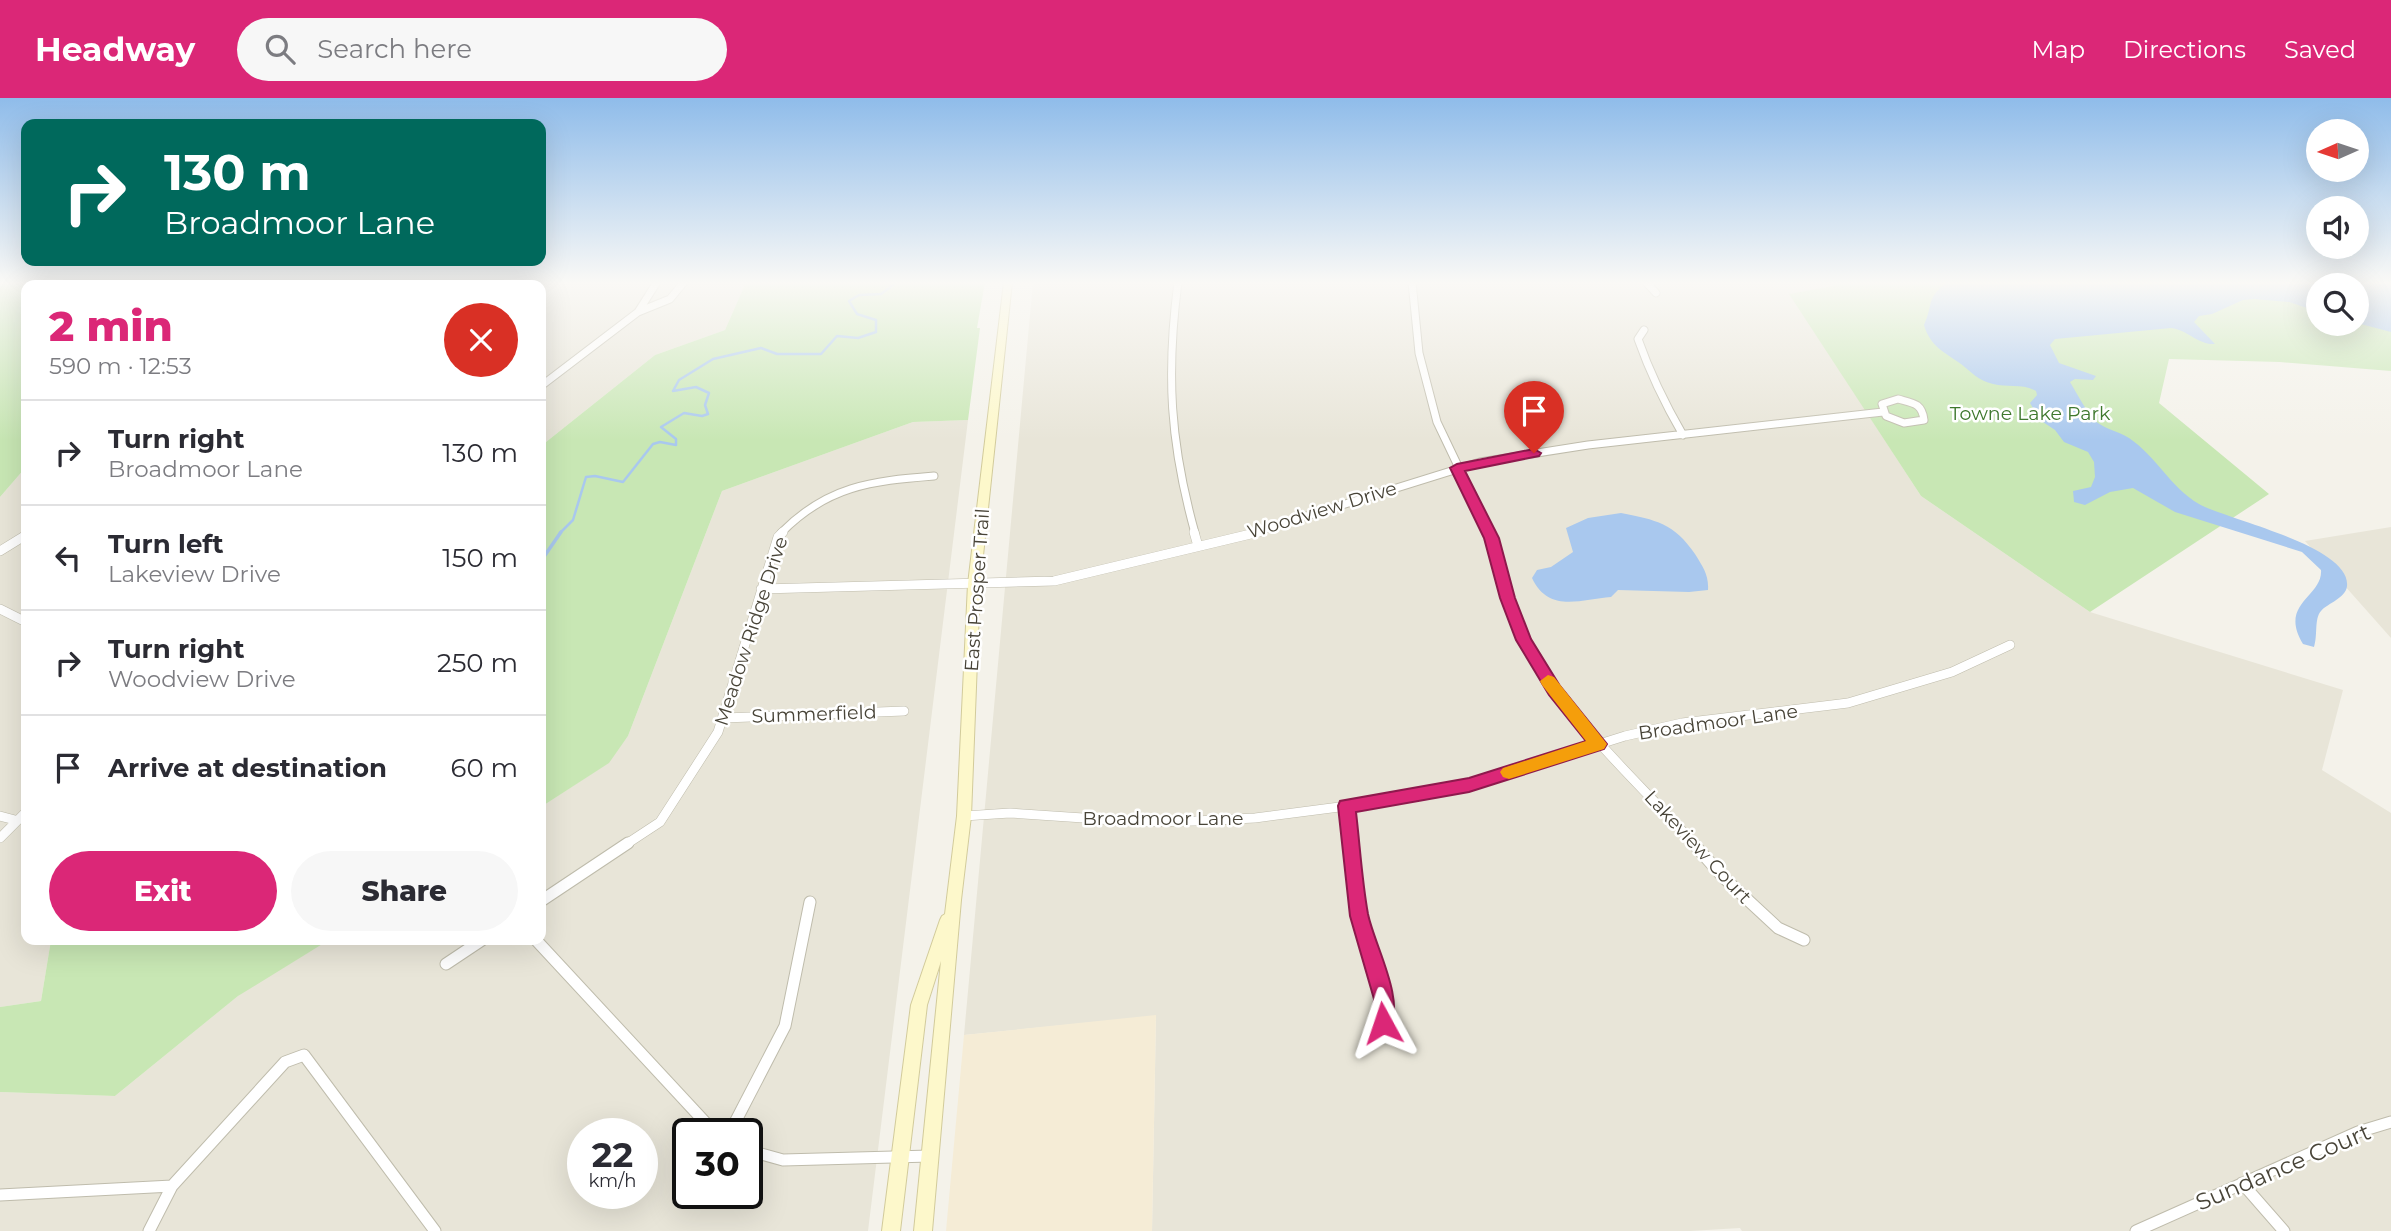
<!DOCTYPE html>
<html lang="en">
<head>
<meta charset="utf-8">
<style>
	:root { --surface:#fff; --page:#f7f7f7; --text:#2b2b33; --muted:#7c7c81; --line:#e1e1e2; --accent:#db2777 }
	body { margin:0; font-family:Montserrat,sans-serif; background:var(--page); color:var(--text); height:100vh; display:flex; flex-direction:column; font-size:26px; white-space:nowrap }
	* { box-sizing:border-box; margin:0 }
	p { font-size:23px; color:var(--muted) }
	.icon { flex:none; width:38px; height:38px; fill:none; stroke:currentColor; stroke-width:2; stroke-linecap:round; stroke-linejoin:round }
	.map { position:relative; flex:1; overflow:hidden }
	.sheet { position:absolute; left:21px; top:182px; width:525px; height:665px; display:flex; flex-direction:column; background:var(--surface); border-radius:14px; box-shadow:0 7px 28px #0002 }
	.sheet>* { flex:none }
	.banner { position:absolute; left:21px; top:21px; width:525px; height:147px; border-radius:14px; box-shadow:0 7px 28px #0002; background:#00695c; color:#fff; overflow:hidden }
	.needle { width:46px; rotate:267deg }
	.controls { position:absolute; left:2306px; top:21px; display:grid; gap:14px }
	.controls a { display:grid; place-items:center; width:63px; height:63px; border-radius:50%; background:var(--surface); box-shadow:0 7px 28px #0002; font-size:35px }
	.speed { position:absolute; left:567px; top:1020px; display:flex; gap:14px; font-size:35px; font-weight:700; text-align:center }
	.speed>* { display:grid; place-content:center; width:91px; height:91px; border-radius:50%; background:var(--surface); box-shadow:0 7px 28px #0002; line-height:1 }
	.speed small { font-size:18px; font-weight:400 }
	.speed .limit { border:4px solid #111; border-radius:10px; background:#fff; color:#111 }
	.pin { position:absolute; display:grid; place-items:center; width:60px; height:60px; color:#fff; margin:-72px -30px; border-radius:50% 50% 50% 0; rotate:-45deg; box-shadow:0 0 7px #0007 }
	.pin .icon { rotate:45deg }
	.me { position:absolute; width:77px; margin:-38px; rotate:355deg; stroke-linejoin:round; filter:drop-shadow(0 0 5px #0008) }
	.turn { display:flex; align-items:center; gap:24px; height:147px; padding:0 28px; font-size:32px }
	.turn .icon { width:91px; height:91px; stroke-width:2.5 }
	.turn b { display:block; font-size:49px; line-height:60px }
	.round { display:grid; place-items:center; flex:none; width:74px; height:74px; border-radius:37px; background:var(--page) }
	.headline { display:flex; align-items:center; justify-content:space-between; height:119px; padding:0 28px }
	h1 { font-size:42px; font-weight:800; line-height:52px; color:var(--accent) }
	.button { display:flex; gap:14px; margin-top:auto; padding:14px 28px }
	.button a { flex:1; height:80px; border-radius:42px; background:var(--accent); color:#fff; font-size:28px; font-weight:800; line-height:80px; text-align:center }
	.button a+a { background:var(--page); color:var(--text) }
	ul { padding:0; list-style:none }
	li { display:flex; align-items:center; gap:21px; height:105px; padding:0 28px; border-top:2px solid var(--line) }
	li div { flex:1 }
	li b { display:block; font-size:26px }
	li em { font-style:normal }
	header { display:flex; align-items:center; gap:42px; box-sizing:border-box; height:98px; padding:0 35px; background:var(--accent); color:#fff }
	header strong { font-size:33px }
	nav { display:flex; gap:38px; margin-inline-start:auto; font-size:24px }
	.search { width:490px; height:63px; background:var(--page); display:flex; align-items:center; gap:18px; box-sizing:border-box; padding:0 24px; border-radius:38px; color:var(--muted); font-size:26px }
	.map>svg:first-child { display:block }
</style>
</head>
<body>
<header>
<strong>Headway</strong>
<div class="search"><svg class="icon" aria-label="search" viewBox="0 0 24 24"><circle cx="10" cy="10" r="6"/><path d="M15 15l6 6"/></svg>Search here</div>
<nav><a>Map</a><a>Directions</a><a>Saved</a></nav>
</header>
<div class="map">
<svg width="2391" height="1133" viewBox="0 0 2391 1133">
	<rect width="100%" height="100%" fill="#f4f2ea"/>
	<path fill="#e8e5d8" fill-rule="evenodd" d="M162 184H746L725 232 655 257 541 348V187H164Z
		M1033 184H1841L1838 187 1790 196 1921 398 2090 514 2343 592 2322 672 2391 715V1133H1742L1740 1130 1690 1133H1152L1156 918 964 937Z
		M968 322 868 1133H0V994L115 998 244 893 329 842H541V709L608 665 628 638 722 393 913 324ZM583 1036H642V1096H583ZM688 1036H747V1096H688Z
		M26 369V842H51L41 903 0 909V399Z
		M2391 429V540L2305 443Z"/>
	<path fill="#f5ecd6" d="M1156 917 1152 1133H946L964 937Z"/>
	<path fill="#c8e7b4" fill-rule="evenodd" d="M0 184H162L164 187H26V369L0 399Z
		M746 184H985L977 230H980L968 322 913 324 722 393 628 638 609 665 541 709V348L655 257 725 232Z
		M1841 184H2391V273L2280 264 2169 261 2159 305 2269 396 2090 514 1921 398 1789 196 1838 187ZM2319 187H2357V226H2319Z
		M51 842H329L238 898 115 998 0 994V909L41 903Z"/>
	<path fill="#a9c8ee" d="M1947 184H2391V234L2357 225V187H2319V214L2289 204 2254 201 2243 202 2212 216 2199 218 2194 224 2215 246C2198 247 2188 232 2171 230L2055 241 2050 247 2059 265 2096 278 2093 282 2075 281 2070 284C2073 289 2089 317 2092 320 2101 330 2118 333 2129 340 2157 359 2170 389 2199 406 2228 422 2351 448 2347 488 2346 500 2328 505 2321 513 2314 521 2318 537 2314 549L2303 546C2278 505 2323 499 2321 472L2302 454 2175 414 2133 390 2110 394 2085 407 2074 404 2073 393 2091 389 2095 379 2094 364 2088 354 2064 344 2055 332 2040 322 2030 305 2037 297 2036 293C2023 285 2007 290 1993 286 1979 283 1971 274 1961 266 1944 254 1930 248 1924 227 1934 205 1925 202 1947 184Z
		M1621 415C1656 422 1674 425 1695 456 1703 469 1709 477 1708 492L1689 494 1618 492 1611 499C1581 501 1549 516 1532 480L1537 472 1551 469 1573 454 1566 430 1588 420Z"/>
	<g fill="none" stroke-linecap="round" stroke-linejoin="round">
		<path stroke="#a9c8ee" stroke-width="2.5" d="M560 435 573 422 586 379 595 378 623 384 653 346 660 344 676 347V341L661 329 684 315 702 318 708 316 705 307 709 295 696 289 673 293 679 282 713 261 761 250 777 256H821L837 238 858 240 876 234V222L857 216 849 203 859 197 881 196 897 184"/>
		<path stroke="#a9c8ee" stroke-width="3.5" d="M541 463 561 434"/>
		<g stroke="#bfbcac" stroke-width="9">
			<path id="minor-far2" d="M236 184 237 187
				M1178 184C1166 276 1170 345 1195 435
				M1412 184 1419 255 1437 324 1490 435
				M1646 184 1656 195
				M367 187 369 184
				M486 187 488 184
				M529 187 531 184
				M638 214 670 201 684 184
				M1644 232 1638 241C1650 275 1665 306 1683 337
				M541 288 638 214 657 184
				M1898 301C1913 305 1922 305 1924 322L1904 325 1886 318 1882 306Z
				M781 435C827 388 871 383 934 378
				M1252 435 1480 364 1588 347 1883 314"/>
		</g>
		<g stroke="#bfbcac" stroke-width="10">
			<path id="minor-far1" d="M1194 434 1198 448
				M1489 434C1503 463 1505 497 1518 526 1556 614 1633 677 1695 747
				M0 453 26 437
				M761 491 1054 483 1259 434
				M0 511 26 524
				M724 620 904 613
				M1347 708 1351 747
				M0 718 15 722
				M964 718 1010 715 1143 724 1195 723 1255 720 1347 708 1469 687 1625 638 1682 625 1848 605 1952 574 2010 547
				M0 740 26 714
				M625 747 660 724 718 634 778 439 783 434"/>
		</g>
		<g stroke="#bfbcac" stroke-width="13">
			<path id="minor" d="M1351 745 1359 818 1384 901 1383 925
				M1693 745 1723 779 1778 830 1804 842
				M541 803 628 745
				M536 842 716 1036
				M446 866 482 842
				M729 1036 785 928 810 804
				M747 1052 783 1062 930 1058
				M2242 1085 2284 1133
				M0 1097 172 1088
				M149 1133 172 1088 285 964 304 957 435 1133
				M2136 1133 2358 1034 2391 1024"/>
		</g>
		<g stroke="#d2cb9b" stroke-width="2">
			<path id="secondary" d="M1004 184H1012L980 486 971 718 961 802 932 1133H914L941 863 927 907 900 1133H882L911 907 940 822 942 818 945 816 957 718 968 486Z"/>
		</g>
		<use href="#minor-far2" stroke="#fff" stroke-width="7"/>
		<use href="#minor-far1" stroke="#fff" stroke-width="9"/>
		<use href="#minor" stroke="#fff" stroke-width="11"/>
		<use href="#secondary" fill="#fdf8cb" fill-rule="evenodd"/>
	</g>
	<linearGradient id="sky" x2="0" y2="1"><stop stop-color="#8fbcea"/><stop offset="0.54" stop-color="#faf9f6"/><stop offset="1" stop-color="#faf9f6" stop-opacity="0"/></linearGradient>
	<rect width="2391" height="342" fill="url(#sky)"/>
	<path fill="#db2777" stroke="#8e194d" stroke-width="2" d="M1534 351 1541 355 1539 358 1465 373 1499 440 1515 500 1531 541 1560 588 1607 646 1604 651 1469 694 1356 714C1360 748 1362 783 1368 816 1375 849 1405 900 1390 932L1383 934 1376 932 1373 925 1374 901 1350 818 1338 708 1340 703 1469 680 1586 643 1549 597 1516 542 1500 500 1484 440 1450 370 1457 366Z"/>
	<path fill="#f59e0b" d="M1548 577 1554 579 1607 646 1604 651 1509 681 1503 679 1500 674 1503 670 1586 643 1542 587 1540 583Z"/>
	<g text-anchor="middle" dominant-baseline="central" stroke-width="5" stroke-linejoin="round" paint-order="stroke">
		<g font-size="19" fill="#3e782d" stroke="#fff">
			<text x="2030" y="315">Towne Lake Park</text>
		</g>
		<g font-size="19" fill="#484438" stroke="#fff">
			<text transform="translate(1322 412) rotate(-17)">Woodview Drive</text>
			<text transform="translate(977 492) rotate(-86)">East Prosper Trail</text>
			<text transform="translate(751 533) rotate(-72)">Meadow Ridge Drive</text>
			<text transform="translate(814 616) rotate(-2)">Summerfield</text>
			<text transform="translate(1718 624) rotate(-8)">Broadmoor Lane</text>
			<text x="1163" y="720">Broadmoor Lane</text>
			<text transform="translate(1698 749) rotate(47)">Lakeview Court</text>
		</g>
		<g font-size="23" fill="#484438" stroke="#fff">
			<text transform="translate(2283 1069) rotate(-23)">Sundance Court</text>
		</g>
	</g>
</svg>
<div class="controls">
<a><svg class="needle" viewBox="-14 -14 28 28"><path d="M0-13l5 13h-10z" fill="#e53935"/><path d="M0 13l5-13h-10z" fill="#7c7c81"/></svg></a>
<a><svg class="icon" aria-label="sound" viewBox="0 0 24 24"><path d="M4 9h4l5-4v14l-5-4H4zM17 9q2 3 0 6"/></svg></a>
<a><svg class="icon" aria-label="search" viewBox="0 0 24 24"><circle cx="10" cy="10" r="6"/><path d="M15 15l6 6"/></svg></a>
</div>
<div class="speed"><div>22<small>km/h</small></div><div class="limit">30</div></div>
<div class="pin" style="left:1534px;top:355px;background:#d93025"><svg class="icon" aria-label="arrive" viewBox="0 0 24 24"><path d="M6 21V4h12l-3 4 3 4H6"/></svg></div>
<svg class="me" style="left:1383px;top:925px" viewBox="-20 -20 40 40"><path d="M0-17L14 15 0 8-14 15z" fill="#db2777" stroke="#fff" stroke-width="4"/></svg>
<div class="banner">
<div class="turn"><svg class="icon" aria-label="right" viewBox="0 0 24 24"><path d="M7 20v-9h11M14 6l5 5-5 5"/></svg><div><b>130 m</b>Broadmoor Lane</div></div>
</div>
<section class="sheet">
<div class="headline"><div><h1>2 min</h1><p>590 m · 12:53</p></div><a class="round" style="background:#d93025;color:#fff"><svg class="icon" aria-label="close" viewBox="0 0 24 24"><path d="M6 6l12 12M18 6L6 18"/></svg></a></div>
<ul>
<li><svg class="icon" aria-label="right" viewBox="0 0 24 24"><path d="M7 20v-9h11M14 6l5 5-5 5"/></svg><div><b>Turn right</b><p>Broadmoor Lane</p></div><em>130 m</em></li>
<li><svg class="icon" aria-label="left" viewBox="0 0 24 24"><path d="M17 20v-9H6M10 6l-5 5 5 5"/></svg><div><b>Turn left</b><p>Lakeview Drive</p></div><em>150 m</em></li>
<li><svg class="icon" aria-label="right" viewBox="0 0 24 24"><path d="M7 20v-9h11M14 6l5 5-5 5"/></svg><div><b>Turn right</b><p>Woodview Drive</p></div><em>250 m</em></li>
<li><svg class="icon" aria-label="arrive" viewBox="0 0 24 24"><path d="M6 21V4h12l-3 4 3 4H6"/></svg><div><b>Arrive at destination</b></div><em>60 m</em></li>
</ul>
<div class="button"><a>Exit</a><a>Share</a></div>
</section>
</div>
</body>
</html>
